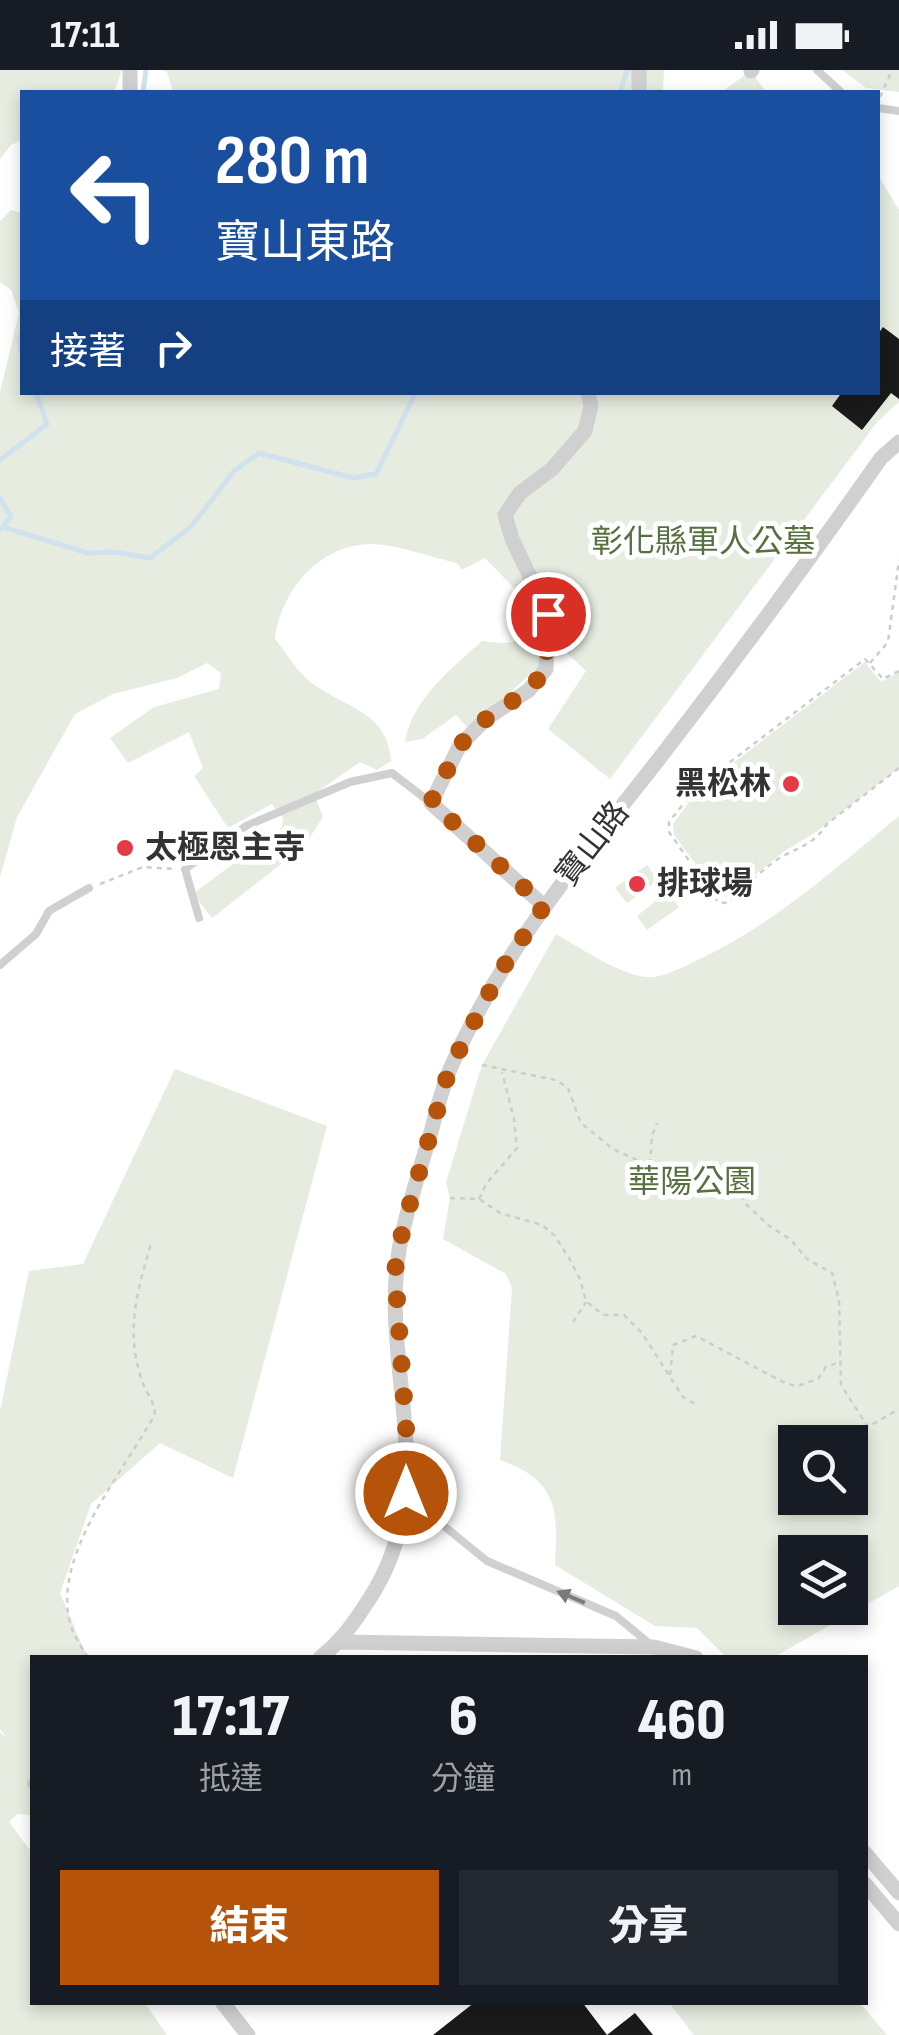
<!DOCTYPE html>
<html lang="zh-TW">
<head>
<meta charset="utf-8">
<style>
	:root { --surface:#171b24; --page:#242831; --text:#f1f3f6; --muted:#9ea1a6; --accent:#b45309 }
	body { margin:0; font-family:"Sofia Sans Condensed","Noto Sans TC",sans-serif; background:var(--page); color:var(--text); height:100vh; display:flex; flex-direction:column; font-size:38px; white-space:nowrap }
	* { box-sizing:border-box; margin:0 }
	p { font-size:32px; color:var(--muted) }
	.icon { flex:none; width:55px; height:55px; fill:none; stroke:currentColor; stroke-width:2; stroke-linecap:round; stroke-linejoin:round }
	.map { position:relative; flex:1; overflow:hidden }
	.details { position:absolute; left:30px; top:1585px; width:838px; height:350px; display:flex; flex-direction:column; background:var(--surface); border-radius:0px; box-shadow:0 5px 15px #0003 }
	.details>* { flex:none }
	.top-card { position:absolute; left:20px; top:20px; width:860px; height:305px; border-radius:0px; box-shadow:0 5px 15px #0003; background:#1a4fa0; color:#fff; overflow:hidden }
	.fabs { position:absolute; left:778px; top:1355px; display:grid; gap:20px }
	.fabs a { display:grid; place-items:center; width:90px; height:90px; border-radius:0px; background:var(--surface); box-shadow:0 5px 15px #0003; font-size:50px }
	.pin { position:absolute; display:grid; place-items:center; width:85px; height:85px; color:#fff; margin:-42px; border:5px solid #fff; border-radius:50%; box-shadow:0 2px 10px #0007 }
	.me { position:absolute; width:110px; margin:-55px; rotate:0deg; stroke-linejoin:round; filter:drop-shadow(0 0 8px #0008) }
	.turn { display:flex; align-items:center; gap:35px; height:210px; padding:0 30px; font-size:45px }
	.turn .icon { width:130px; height:130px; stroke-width:2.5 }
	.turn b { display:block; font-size:70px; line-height:85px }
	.then { display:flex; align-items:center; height:95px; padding:0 30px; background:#0003; gap:20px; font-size:38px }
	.eta { display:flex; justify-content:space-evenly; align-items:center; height:170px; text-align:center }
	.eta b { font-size:60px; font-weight:800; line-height:70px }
	.button { display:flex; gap:20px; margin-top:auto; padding:20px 30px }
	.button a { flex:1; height:115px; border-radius:0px; background:var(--accent); color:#fff; font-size:40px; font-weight:800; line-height:115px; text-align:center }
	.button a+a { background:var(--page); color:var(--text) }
	.status { display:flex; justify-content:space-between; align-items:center; height:70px; padding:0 50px; background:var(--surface); direction:ltr }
	.status svg { height:28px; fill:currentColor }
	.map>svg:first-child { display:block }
</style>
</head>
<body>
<div class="status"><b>17:11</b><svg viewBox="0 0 49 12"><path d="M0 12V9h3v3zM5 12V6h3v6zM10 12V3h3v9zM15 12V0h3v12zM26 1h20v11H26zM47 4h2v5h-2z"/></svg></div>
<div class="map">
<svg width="899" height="1965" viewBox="0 0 899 1965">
	<rect width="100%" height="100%" fill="#fff"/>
	<path fill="#e6ecdf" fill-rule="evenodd" d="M0 0H122L114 22H22V70L11 75 0 89Z
		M162 0H664L663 22H173L167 2Z
		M842 0H899V22L866 18Z
		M751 1 766 22H721Z
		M878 105 899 140V332L878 351 610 709 548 659 586 601 568 584 563 561 545 591 476 653 468 658 456 645 422 669 405 672C412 629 452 598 482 571 507 574 516 576 534 556V539L485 488 462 500 457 493C430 487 399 475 372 474 319 474 281 521 275 569 285 581 294 597 305 607 336 637 388 637 391 691L377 700 360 692 314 724 323 747 304 776 212 848 193 824 282 757 283 748 272 734 228 758 194 706 203 698 189 662 128 693 110 668 154 637 219 619 221 603 207 593 177 608 113 624 75 644 17 747 0 807V322L19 243 11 220 0 212V151L11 140 22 143V322H878Z
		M865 592 881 612 899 602V698L816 762 783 782 728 827 719 826 674 765 673 754 698 720Z
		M899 746V1516L774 1587H726L697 1558 655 1556 555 1495C558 1439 558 1411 500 1390L512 1218 506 1204 443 1169 450 1128 446 1112 482 995 556 864C581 878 626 910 654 907 669 905 685 896 698 890 774 854 835 799 899 746ZM795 1372H850V1428H795ZM795 1482H850V1538H795Z
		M647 795 658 810 627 833 615 818Z
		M667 822 679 837 647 860 637 846Z
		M175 999 327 1056 233 1408 160 1373 91 1434 60 1523 84 1580 90 1587 32 1588V1745L17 1744 9 1752 32 1783V1932L145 1933 167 1965H0V1662L7 1668 0 1659V1341L29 1201 83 1194Z
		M669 1933H860L887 1965H694Z"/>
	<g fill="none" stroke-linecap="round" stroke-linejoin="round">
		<path stroke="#cfe2ee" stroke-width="5" d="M143 22 146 0
			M620 22 627 0
			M22 263 19 272 22 284
			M0 390 47 354 36 322
			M0 428 11 447 0 460
			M3 457 88 483 113 482 150 488 191 457 234 401 259 383 353 408 376 404 416 322"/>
	</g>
	<path fill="#1a1a1a" d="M883 257 899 269V329L891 323 862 360 832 336 842 322H878V264Z
		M475 1932H582L607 1965 635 1943 653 1965H433Z"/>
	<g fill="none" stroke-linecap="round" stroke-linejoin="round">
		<path stroke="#cdcdcd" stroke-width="2.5" stroke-dasharray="5 5" stroke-linecap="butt" d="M880 27 892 0
			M870 593 888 572 899 490
			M899 601 883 609 865 589 696 718 669 752V762L718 832 727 833C745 819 763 797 783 786 802 776 815 773 827 754L899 698
			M100 814 143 797 174 799
			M482 995 556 1010 568 1018 581 1053 613 1079 650 1096 708 1116 724 1114 746 1093
			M650 1094 652 1066 657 1053
			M729 1109 747 1135 768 1155 790 1169 807 1189 832 1203 839 1230 841 1315 868 1357 899 1339
			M450 1128 479 1129 500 1143 542 1155 555 1166 570 1190 580 1209 586 1231 603 1245H624L642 1263 683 1327 695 1334
			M479 1129 486 1114 517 1078 514 1049 502 1002
			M573 1252 586 1232
			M670 1305 673 1275 696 1266 787 1314 797 1316 818 1309 826 1297 837 1293
			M88 1588C82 1577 73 1565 70 1553 52 1484 124 1402 155 1344 154 1329 145 1322 141 1308 125 1258 138 1219 152 1170"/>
		<path stroke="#d0d0d0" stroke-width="8" d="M817 0 841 22
			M878 38 899 41
			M199 848 185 799 246 756 350 712 392 703 431 733
			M0 895 36 864 49 841 89 818
			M404 1446 445 1457 487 1491 616 1546 650 1574
			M31 1713 32 1715"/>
		<path stroke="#d0d0d0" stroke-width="15" d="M751 1 752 0
			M130 22V0
			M639 22V0
			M544 836 431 733 460 675 487 648 529 620 546 599 548 544 512 469 505 445 520 423 552 399 585 361 591 336 588 322
			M340 1572 654 1577 696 1588
			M320 1588C339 1573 351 1557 364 1537 452 1412 370 1288 404 1156 412 1124 422 1093 431 1062 437 1040 442 1017 451 997 501 881 585 784 662 685 737 588 810 489 881 388L899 372
			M865 1783 899 1823
			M865 1814 899 1854
			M222 1932 248 1965"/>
	</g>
	<defs><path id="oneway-solid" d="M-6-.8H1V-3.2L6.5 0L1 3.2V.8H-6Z" transform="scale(2.5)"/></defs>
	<use fill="#7a7a7a" href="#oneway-solid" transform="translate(571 1527) rotate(-157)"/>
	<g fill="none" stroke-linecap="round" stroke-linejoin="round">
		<path stroke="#b45309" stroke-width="18" stroke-dasharray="0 32.4" d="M406 1423 409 1400 395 1200 403 1158 449 1000 500 902 544 836 431 732 460 675 487 648 529 620 546 599 548 544"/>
	</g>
	<g fill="#e63946" stroke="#fff" stroke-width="4">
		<circle cx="791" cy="714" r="10"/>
		<circle cx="125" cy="778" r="10"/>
		<circle cx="637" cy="814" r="10"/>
	</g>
	<g text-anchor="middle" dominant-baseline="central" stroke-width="10" stroke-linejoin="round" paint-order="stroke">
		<g font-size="32" fill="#56703f" stroke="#fff">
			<text x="703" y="472">彰化縣軍人公墓</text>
			<text x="692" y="1112">華陽公園</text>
		</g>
		<g font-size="32" font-weight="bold" fill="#333" stroke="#fff" text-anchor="start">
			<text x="771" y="714" text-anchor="end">黑松林</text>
			<text x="145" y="778">太極恩主寺</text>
			<text x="657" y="814">排球場</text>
		</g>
		<g font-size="32" fill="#333" stroke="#fff">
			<text transform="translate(593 774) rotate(-52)">寶山路</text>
		</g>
	</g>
</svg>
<div class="fabs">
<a><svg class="icon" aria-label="search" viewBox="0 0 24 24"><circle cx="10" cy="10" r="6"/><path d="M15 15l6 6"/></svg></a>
<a><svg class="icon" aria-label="layers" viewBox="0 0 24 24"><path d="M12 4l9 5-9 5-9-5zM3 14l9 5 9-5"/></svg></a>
</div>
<div class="pin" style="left:548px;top:544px;background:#d93025"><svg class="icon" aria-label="arrive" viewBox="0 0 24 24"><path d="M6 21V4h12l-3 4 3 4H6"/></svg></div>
<svg class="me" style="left:406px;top:1423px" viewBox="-20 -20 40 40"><circle r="17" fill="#b45309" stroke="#fff" stroke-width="3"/><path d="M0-11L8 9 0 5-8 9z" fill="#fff"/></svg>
<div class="top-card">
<div class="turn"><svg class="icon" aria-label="left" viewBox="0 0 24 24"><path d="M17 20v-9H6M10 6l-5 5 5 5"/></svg><div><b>280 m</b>寶山東路</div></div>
<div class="then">接著<svg class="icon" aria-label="right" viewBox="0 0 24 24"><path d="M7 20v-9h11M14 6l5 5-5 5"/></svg></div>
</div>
<section class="details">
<div class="eta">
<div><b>17:17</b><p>抵達</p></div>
<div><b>6</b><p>分鐘</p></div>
<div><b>460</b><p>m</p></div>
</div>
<div class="button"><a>結束</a><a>分享</a></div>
</section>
</div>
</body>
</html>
